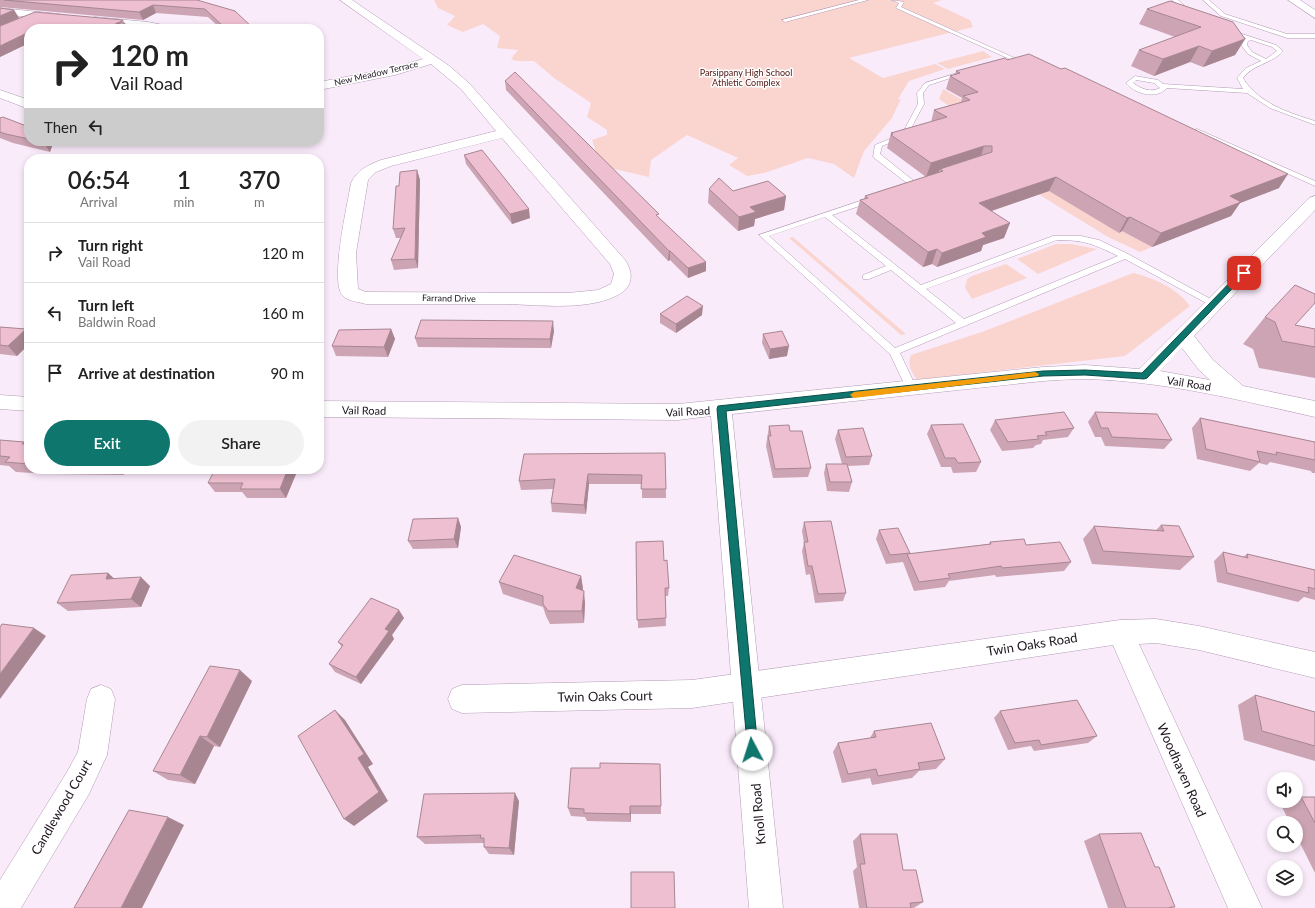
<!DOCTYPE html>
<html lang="en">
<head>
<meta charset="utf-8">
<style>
	:root { --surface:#fff; --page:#f2f2f2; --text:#222; --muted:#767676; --line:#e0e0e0; --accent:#0f766e }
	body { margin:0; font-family:Lato,sans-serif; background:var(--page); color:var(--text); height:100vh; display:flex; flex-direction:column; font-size:15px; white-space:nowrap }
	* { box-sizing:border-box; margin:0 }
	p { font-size:13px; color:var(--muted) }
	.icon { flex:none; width:22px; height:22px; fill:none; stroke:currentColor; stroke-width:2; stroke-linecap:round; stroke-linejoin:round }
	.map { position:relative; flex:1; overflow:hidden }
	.drawer { position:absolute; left:24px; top:154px; width:300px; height:320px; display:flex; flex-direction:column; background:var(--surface); border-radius:16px; box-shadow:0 2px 6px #0003 }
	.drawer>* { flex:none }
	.guide { position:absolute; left:24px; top:24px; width:300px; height:122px; border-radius:16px; box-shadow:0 2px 6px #0003; background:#fff; color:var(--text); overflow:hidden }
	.buttons { position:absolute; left:1267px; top:772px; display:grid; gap:8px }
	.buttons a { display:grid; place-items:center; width:36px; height:36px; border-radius:50%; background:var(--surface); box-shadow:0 2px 6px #0003; font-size:20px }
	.pin { position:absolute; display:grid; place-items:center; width:34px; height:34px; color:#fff; margin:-17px; border-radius:8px; box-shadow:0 2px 6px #0006 }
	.me { position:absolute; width:44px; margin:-22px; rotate:355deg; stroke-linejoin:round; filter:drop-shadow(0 0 3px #0008) }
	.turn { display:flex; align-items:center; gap:14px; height:84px; padding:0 20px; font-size:18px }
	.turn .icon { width:52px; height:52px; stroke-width:2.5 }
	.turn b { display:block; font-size:28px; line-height:34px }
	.then { display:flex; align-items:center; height:38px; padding:0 20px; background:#0003; gap:8px; font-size:15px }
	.eta { display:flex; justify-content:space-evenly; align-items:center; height:68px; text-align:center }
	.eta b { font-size:24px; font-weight:600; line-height:28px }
	.button { display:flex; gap:8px; margin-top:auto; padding:8px 20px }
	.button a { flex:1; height:46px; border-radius:24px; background:var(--accent); color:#fff; font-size:16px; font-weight:600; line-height:46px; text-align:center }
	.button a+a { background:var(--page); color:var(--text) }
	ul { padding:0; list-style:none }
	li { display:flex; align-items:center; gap:12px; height:60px; padding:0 20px; border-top:1px solid var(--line) }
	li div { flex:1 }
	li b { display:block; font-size:15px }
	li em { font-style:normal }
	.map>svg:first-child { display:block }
</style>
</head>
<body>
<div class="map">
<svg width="1315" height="908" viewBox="0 0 1315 908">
	<rect width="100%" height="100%" fill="#faebfb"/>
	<path fill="#fad5d0" d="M434 0H942L933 3 970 20 973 27 849 58 883 78 935 64 945 69 909 81 898 99H901L892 118 864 151 854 178 834 164 808 158 764 173 747 176 729 165 738 158 687 135 651 160 649 177 601 166 592 140 607 135V130L587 117 591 103 554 78 534 61H516L511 59 518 50 497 48 500 36 483 24 463 32 447 25 455 16 438 8Z
		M983 51 992 57 948 69 937 63Z
		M943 89 968 103 952 108 939 99Z
		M1041 185 1119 233 1122 231 1152 247 1140 252 1108 237 1030 189Z
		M793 237 906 334 901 335 789 238Z
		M1056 244H1071L1097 249 1038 274 1017 259Z
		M1006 264 1027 278 972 299 965 288 967 279 972 276Z
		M1133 273C1154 278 1177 288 1190 306L1125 356 917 380C911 371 907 365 911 355L982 332Z"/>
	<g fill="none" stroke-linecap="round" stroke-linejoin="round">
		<g stroke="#b29bb5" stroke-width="1">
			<path id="service" d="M859 0H868L785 22 782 20Z
				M892 0 904 2 901 7 1019 60 1014 61 896 8 899 3Z
				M1172 0H1178L1193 13V15H1189Z
				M1203 0H1209L1225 14 1287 34H1315V38H1287L1221 16Z
				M1227 29 1276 45 1283 51C1272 64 1253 64 1243 78 1258 103 1289 113 1315 121V125L1270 108 1247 93 1167 88C1156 100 1135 94 1126 83L1135 76 1158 80 1163 84 1243 89 1237 78 1246 68 1261 61 1248 54 1241 45 1246 38 1227 31ZM1251 40 1272 47 1277 51 1266 59 1252 52 1247 45 1248 41ZM1136 80 1154 83 1160 88C1151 93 1141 89 1133 83Z
				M961 72 966 73 929 85 923 93 924 104 907 136 882 146 880 154 919 185 912 187 873 157 875 145 902 134 918 104 917 93 925 83Z
				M1197 129 1315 181V186L1195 132 1194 131Z
				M872 197H875V201L832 215 921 285 1053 236H1081L1099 240 1128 254 1218 303 1213 306 1210 305 1125 259 900 353 917 389 916 392H908L890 354 759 235ZM825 217 886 266 863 275V279H869L891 270 956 323 895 348 769 236ZM1057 240C1085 240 1093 244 1118 256L964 319 926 289Z"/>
		</g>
		<g stroke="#b29bb5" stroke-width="1">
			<path id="minor" d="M340 0H352L448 65 469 83 625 260C634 273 633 287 618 295 588 311 539 305 506 304 459 304 413 304 366 304 359 302 348 301 343 296 329 283 348 202 351 183 357 170 368 165 381 160L496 131 461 89 431 64 395 75 319 90V82L393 68 423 59ZM502 138 610 264 614 274 611 284 598 290 568 293 366 292 358 289 356 253 368 180 376 172 391 166Z
				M0 8 59 14 64 17 59 20 0 14Z
				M95 17 148 22 173 27 175 29H152L91 22 90 20Z
				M0 90 29 100V109L0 98Z
				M1156 619 1199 626 1315 652V678L1199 650 1156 643 1139 644 1262 908H1228L1113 645 692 708 462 713 452 709 448 699 452 689 462 685 692 680 1120 620Z
				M101 685 111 689 115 699 107 755 89 794 21 908H0V880L67 772 78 752 87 699 91 689Z"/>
		</g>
		<g stroke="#b29bb5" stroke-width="1">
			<path id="tertiary" d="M1288 0H1300L1315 10V18Z
				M1315 196V210L1194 336 1213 360 1243 386 1315 401V417C1239 400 1164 381 1086 379 1072 379 1057 380 1043 381L732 414 783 908H749L711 416 678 420 319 417V401L678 404 1043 367 1085 365 1139 369 1309 198ZM1182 348 1199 370 1210 380 1160 371Z
				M0 395 29 397V411L0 409Z"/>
		</g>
		<use href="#service" fill="#fff" fill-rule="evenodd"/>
		<use href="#minor" fill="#fff" fill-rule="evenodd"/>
		<use href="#tertiary" fill="#fff" fill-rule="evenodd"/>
	</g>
	<path fill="#cda4b3" d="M0 0H197L254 29H221L208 17 156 13 143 20 0 7Z
		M0 8 14 10 19 18 7 23 123 20 125 24 138 29H29V43L0 57Z
		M1147 9 1245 39 1235 55 1203 67 1190 62 1154 76 1131 66 1139 50 1175 37 1139 24Z
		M956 71 1279 188 1240 203 1231 216 1152 247 1122 231 1119 233 1049 191 991 211 1004 238 983 245 981 251 937 267 932 264 923 267 856 214 860 200 864 199 865 196 926 177 887 148 891 133 931 122 934 110 961 102 962 98 946 89 950 76 955 75Z
		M505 81 659 218 706 271 688 278 670 260 668 261 506 90Z
		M0 118 29 127V141H52L53 143 50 152 13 143 0 138Z
		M464 155 530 218 512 224 466 164Z
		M417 170 420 180 418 268 394 270 391 260 401 238H396L393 229Z
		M709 189 786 196 784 210 755 219 754 226 738 231 708 203Z
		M660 314 702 315 676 333 660 323Z
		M1265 317 1296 325 1315 329V378L1259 368 1253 349 1243 344Z
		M0 327 26 329 29 332V344L17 356 0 354Z
		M391 329 395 339 388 357 336 356 332 346Z
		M554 331 551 348 418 347 415 338Z
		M763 334 787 356 769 359 762 343Z
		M1095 412 1172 440 1164 449 1105 446 1101 437H1095L1088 422Z
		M1200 418 1315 442V473H1312L1311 471 1270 462 1267 465 1259 463 1250 471 1197 459 1192 428Z
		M995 420 1074 428 1068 437 1043 440 1041 444 1036 445 1033 448 1002 451 990 430Z
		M931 425 981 462 976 472 953 473 951 467H941L927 434Z
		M769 426 790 431 811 468 808 477 773 478 766 446Z
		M838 430 872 456 869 465 848 466 852 482 849 492 827 491 824 473 826 464H842L835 439Z
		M0 440 24 442 27 444H29V469H150L148 472H125L123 475 50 474 16 472 9 466 0 465Z
		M665 453 666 498H642V484H589L586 514 552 512 551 503 553 489 521 490 519 481Z
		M296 474 286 498H247L242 492H215L208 483Z
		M458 518 461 527 458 548 413 549 408 541Z
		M804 522 846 593 843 601 815 603 810 574 806 575 802 551 804 543 802 531Z
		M1161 525 1194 557 1180 570 1092 564 1083 539 1094 526 1156 530Z
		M879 530 909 554 989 544 990 542 1026 545 1071 562 1064 571 996 577 995 575 949 581 945 587 914 591 903 562 886 564 876 539Z
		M636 542 664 561 669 588 668 596H665L666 626 638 628Z
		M1223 552 1243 557 1247 554 1315 570V600L1304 597 1298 602 1217 582 1214 561Z
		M108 573 114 579 150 586 141 607 68 611 57 603Z
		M581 576 583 589 582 590 585 603 584 623 550 624 546 616 543 607 503 594 499 582Z
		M404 618 392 635 394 639 361 684 335 672 329 664 342 647 338 642Z
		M252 681 220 747 214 746 195 784 168 780 153 771Z
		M1255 695 1315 712V761L1244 740 1238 705Z
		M1000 711 1097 736 1088 743 1034 751 1031 746 1008 750 994 718Z
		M874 731 945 759 936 769 919 771 912 778 872 785 870 778 842 783 833 752 838 743 870 738Z
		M660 764 661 814H631V822L587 821 585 817 571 816 568 808 600 768Z
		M1301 797H1315V873L1296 835V823H1290L1281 805 1291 801H1296V799Z
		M519 801 514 855 489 854 484 847V843L425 844 417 837Z
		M860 834 903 870 923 902 914 908H859L853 871 857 867 853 841Z
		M1099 834 1155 867 1175 907 1171 908H1108L1084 841Z"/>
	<path fill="#a78692" d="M153 5 156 13 143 20 139 12Z
		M14 10 19 18 0 26V16Z
		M119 22 122 29H106Z
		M29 32V43L0 57V46Z
		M1245 39 1235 55 1203 67 1212 51Z
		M1199 46 1190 62 1154 76 1163 59Z
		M45 141H52L53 143 50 152 44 143Z
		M984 146 980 160 940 169 938 173 926 177 931 163Z
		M417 170 420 180 418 268 415 259Z
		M1288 174 1279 188 1240 203 1231 216 1152 247 1161 233 1230 196Z
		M1056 177 1049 191 974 217 979 203Z
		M786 196 784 210 755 219 754 226 738 231 739 217 750 207Z
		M529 209 530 218 512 224 510 214Z
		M1130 217 1122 231 1119 233 1127 218Z
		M1010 223 1004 238 983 245 981 251 937 267 942 253 982 233Z
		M937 249 932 264 923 267 928 252Z
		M669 251H670V260L668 261Z
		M706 262V271L688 278V268Z
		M703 306 702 315 676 333V324Z
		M553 321 554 331 551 348 550 339Z
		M26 329 29 332V344L17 356 8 346Z
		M391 329 395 339 388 357 384 347Z
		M789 346 787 356 769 359 770 349Z
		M118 469H122L125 472 123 475Z
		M145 469H150L148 472Z
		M288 469H293L296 474 286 498 280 489Z
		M588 474 589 484 586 514 584 505Z
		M458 518 461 527 458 548 454 539Z
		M108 573 118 582 106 579Z
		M581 576 583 589 578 600 576 588Z
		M141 577 150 586 141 607 131 599Z
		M584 591 585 603 584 623 582 611Z
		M399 610 404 618 392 635 394 639 361 684 356 677 385 629Z
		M34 628 46 636 0 699V674Z
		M240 670 252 681 220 747 207 737Z
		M335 710 345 720 373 764 368 767 388 801 354 826 344 819 358 758Z
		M200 736 214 746 195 784 180 775Z
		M515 793 519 801 514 855 509 848Z
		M630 806 631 814V822L630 814Z
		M168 817 184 825 142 908H121Z"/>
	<path fill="#eebfd0" stroke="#a78692" d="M4 0H197L235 11 254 29H226L205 9 153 5 139 12Z
		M1170 1 1233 22 1245 39 1212 51 1199 46 1163 59 1139 50 1201 27 1147 9Z
		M0 8 14 10 0 16Z
		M35 12 123 20 120 22 138 29H125L119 22 106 29H64L58 28 56 29 37 28 36 29H29V32L0 46V26Z
		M1029 54 1061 69 1065 68 1288 174 1230 196 1241 202 1161 233 1130 217 1127 218 1056 177 979 203 1010 223 982 233 986 237 942 253 937 249 928 252 860 200 868 198 865 196 943 171 940 169 992 152V146H984L931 163 891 135 893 134 891 133 947 117 934 110 970 100 963 96 978 92 950 76 960 73 956 71 1005 58 1007 60Z
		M515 72 659 214 656 215 706 262 688 268 670 251H669L505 81Z
		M3 117 29 127V139L6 134 0 132V118Z
		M36 141H45L44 143Z
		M482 150 529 209 510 214 464 155Z
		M417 170 415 259 391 260 405 228 393 229 396 186H399L400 172Z
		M719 178 733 191 768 181 786 196 750 207 756 212 739 217 709 189Z
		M1295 285 1315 294V303L1295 325 1315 329V347L1282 341 1275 322 1265 317Z
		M687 296 703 306 676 324 660 314Z
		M421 320 553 321 550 339 415 338Z
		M0 327 26 329 8 346 0 345Z
		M391 329 384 347 332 346 339 330Z
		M782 331 789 346 770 349 763 334Z
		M1064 412 1074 428 1045 432 1047 435 1037 436 1039 439 1008 442 995 420Z
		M1095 412 1157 414 1172 440 1112 437 1108 428H1101Z
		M1200 418 1315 442V460L1276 452 1277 455 1257 451 1260 462 1206 449Z
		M963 424 981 462 958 463 955 458H945L931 425Z
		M789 425 790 431H802L811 468 775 469 768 436H771L769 426Z
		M863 428 872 456 846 457 838 430Z
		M0 440 24 442 22 444H29V464L5 462 10 457 0 456Z
		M665 453 666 489H641L642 475 588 474 584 505 551 503 555 479 519 481 524 454Z
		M826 464H847L852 482H830Z
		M215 469H288L280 489H240L243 483H208Z
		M458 518 454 539 408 541 413 519Z
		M831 521 846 593 818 594 812 566H808L804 542H808L804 522Z
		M1161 525 1179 526 1194 557 1103 551 1094 526 1164 531Z
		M898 528 910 553 890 555 879 530Z
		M1024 539 1026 545 1060 542 1071 562 1002 568 1001 566 948 574 950 578 919 582 907 554 991 544 990 542Z
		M663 541 664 561 667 560 669 588H665L666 618 637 620 636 542Z
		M1223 552 1248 558 1247 554 1315 570V589L1308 587 1309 593 1227 573Z
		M514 555 581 576 576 588 584 591 582 611H548L543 604V596L499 582Z
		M108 573 106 579 141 577 131 599 57 603 71 575Z
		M371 598 399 610 385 629 389 631 356 677 329 664 343 645 338 642Z
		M2 624 34 628 0 674V627Z
		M210 666 240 670 207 737 200 736 180 775 153 771Z
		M1255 695 1315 712V746L1262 731Z
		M1077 700 1097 736 1041 745 1039 740 1015 743 1000 711Z
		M335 710 364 754 358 758 379 792 344 819 298 736Z
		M931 723 945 759 918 763 920 769 878 776 876 769 848 774 838 743 876 737 874 731Z
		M600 763 660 764 661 806H630V814L584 813V809L568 808 571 768H600Z
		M515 793 509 848 484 847V838H480L481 835 417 837 424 794Z
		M1301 797H1315V823Z
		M129 810 168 817 121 908H74Z
		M1141 833 1155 867H1159L1175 907H1170V908H1126L1099 834Z
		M860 834H897L903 870H916L923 902 910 903 911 908H867L860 864H865Z
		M631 872H674L675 908H631Z"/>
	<path fill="#0f766e" stroke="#0a4d48" d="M1241 271 1247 273 1147 378 1144 379 1085 375 1043 376 726 411 758 750 757 754 752 756 748 754 717 409 718 406 1043 371 1085 370 1142 373Z"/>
	<path fill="#f59e0b" d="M1035 372 1039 374 1038 376 854 398 850 395 854 392Z"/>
	<g text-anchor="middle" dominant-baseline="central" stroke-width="3" stroke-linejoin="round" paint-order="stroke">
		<g font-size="9" fill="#4e1410" stroke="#fefefe">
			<text x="746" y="72">Parsippany High School<tspan x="746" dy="10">Athletic Complex</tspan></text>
		</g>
		<g font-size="9" fill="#1d141e" stroke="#fefefe">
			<text transform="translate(376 73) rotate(-13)">New Meadow Terrace</text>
			<text transform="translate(449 298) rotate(1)">Farrand Drive</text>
		</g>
		<g font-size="11" fill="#1d141e" stroke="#fefefe">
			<text transform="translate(1189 383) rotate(9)">Vail Road</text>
			<text transform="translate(364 410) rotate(1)">Vail Road</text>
			<text transform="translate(688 411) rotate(-3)">Vail Road</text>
		</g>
		<g font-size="13" fill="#1d141e" stroke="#fefefe">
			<text transform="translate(1032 644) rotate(-9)">Twin Oaks Road</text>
			<text transform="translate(605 696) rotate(-1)">Twin Oaks Court</text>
			<text transform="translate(1182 770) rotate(66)">Woodhaven Road</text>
			<text transform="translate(61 807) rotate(-60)">Candlewood Court</text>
			<text transform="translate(758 814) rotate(-95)">Knoll Road</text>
		</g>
	</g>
</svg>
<div class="buttons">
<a><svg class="icon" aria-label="sound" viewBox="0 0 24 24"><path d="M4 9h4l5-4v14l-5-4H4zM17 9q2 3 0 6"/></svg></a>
<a><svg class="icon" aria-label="search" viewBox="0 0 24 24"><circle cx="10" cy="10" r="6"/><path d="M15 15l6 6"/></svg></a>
<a><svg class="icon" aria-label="layers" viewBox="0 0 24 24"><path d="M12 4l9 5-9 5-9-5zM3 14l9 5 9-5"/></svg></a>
</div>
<div class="pin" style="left:1244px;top:273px;background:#d93025"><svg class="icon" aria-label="arrive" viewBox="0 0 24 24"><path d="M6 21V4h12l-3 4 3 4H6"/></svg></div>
<svg class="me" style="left:752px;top:750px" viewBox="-20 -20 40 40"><circle r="19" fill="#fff"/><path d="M0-13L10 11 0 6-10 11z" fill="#0f766e"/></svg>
<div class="guide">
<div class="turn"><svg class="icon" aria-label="right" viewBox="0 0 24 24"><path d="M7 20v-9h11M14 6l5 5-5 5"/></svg><div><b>120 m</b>Vail Road</div></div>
<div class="then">Then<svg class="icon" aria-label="left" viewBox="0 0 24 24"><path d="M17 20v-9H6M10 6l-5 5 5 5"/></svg></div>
</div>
<section class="drawer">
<div class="eta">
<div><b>06:54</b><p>Arrival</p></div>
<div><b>1</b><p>min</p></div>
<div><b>370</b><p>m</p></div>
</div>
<ul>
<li><svg class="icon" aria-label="right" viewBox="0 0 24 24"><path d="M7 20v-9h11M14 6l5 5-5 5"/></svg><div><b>Turn right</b><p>Vail Road</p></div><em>120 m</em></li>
<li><svg class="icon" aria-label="left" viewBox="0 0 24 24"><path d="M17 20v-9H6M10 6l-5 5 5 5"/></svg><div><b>Turn left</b><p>Baldwin Road</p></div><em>160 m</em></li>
<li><svg class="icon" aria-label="arrive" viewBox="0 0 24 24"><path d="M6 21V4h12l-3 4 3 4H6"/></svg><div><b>Arrive at destination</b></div><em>90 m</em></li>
</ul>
<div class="button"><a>Exit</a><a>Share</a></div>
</section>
</div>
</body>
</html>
